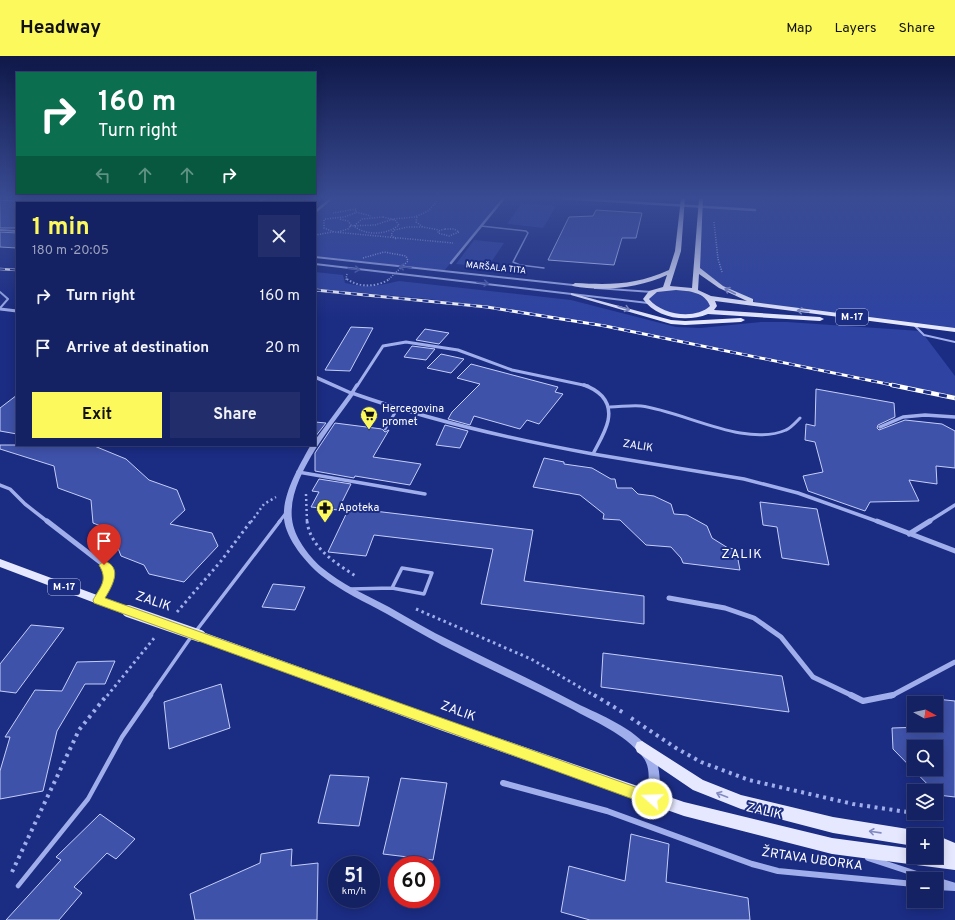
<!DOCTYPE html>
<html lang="en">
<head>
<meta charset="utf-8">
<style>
	:root { --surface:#142162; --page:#212e6b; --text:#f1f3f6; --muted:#9da3be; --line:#333e77; --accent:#fcf95d }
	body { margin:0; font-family:Overpass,sans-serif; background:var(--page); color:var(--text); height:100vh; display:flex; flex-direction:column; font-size:15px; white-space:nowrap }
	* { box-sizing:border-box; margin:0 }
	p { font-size:13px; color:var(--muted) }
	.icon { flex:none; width:22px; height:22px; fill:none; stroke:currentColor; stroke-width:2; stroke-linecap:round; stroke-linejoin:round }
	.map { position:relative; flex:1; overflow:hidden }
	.details { position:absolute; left:16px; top:146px; width:300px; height:244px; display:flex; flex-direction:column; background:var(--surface); border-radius:0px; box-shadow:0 2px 10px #0003,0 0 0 1px var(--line) }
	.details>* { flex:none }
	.banner { position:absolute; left:16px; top:16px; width:300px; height:122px; border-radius:0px; box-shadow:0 2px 10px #0003,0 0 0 1px var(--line); background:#0b6e4f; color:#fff; overflow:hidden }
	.needle { width:26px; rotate:98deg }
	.controls { position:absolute; left:907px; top:640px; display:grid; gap:8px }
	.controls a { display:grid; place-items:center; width:36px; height:36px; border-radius:0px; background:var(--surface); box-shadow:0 2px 10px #0003,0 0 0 1px var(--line); font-size:20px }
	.speed { position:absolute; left:328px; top:800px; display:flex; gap:8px; font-size:20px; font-weight:700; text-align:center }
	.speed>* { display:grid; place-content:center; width:52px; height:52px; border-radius:50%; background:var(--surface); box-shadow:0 2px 10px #0003,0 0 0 1px var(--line); line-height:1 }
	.speed small { font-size:10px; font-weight:400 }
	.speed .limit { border:6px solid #d22; background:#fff; color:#111 }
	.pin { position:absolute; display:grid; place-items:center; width:34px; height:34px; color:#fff; margin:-41px -17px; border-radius:50% 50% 50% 0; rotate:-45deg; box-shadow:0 0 4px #0007 }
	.pin .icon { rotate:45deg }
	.me { position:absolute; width:44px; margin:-22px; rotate:290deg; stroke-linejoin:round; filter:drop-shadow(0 0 3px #0008) }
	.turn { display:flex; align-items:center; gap:14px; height:84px; padding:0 16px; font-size:18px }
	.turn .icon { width:52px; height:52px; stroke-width:2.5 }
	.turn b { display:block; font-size:28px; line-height:34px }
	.lanes { display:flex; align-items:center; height:38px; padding:0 16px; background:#0003; justify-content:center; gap:20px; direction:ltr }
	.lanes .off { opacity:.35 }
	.round { display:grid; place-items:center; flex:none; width:42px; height:42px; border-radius:0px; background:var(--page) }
	.headline { display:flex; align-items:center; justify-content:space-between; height:68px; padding:0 16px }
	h1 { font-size:24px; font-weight:700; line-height:30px; color:var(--accent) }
	.cta { display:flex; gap:8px; margin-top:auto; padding:8px 16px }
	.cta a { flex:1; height:46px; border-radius:0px; background:var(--accent); color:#111; font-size:16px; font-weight:700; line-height:46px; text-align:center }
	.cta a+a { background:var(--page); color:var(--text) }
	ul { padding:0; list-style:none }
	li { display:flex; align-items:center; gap:12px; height:52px; padding:0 16px }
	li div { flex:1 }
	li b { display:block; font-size:15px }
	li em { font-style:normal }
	header { display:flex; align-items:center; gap:24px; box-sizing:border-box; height:56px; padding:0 20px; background:var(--accent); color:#111 }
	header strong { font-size:19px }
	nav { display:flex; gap:22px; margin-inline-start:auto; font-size:14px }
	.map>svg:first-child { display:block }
</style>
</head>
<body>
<header>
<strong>Headway</strong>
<nav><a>Map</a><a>Layers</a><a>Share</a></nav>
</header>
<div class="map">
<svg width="955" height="864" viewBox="0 0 955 864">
	<rect width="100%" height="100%" fill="#1b2c83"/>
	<path fill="#2e43a2" d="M332 142H504L444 215 315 200V156Z
		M701 142H955V274L765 250 732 237 697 213Z
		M522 147 556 150 543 172 507 168Z
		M474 184 504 187 488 211 456 208Z
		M315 216 343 219 345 227C367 232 378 230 399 225L571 244 676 271 700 272 761 266H787L921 275 955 320V340L699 288 489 250 409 241 315 233Z
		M665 233C683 234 698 234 712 248L707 255C687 260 661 262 649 242L657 235Z"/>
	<path fill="#3f52aa" stroke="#c5cef8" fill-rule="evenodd" d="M0 144 17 145V172H0Z
		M596 154 642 157 636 182H622L614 209 548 204 569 161 593 160Z
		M0 176 17 177V192L0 191Z
		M351 271 373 272 350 315 325 314Z
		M425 273 449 277 439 288 416 284Z
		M412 290 435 293 426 304 404 301Z
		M441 298 464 303 451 317 427 312Z
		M471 308 558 331 555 336 563 338 539 368 527 364 520 373 474 360 470 369 448 363 452 356 480 328 457 322Z
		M816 333 894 347 895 361 878 369 877 372 879 374 905 364 942 368 955 375V412L936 410 937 428 909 424 919 445 870 446 865 455 808 435 803 420 823 416 815 386 805 384 806 368 815 370Z
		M17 339V378L0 375V352Z
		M315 366 326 367 315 381Z
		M335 367 382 373 385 376 389 374 373 401 421 408 410 429 355 420 354 422 315 415V397Z
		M445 369 468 375 460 392 436 389Z
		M0 389H92L126 403 149 424 177 434 185 454 170 468 212 477 218 490 184 526 149 518 144 509 121 500 111 474 93 467 91 444 58 432 54 410 0 393Z
		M544 402 564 406V408L592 412 611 423H615L617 432H632L638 438 654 440 671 448 674 458 687 459 707 470 712 482 728 492 736 493 740 514 683 507 681 502 671 491 646 489 620 464 603 463 604 458 580 439 533 431Z
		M319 423 351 428 338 454 311 451 319 436 312 435Z
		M760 446 817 453 829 509 782 502 777 471 763 469Z
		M349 452 533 474 524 525 644 540V568L481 548 493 493 374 479 366 500 328 496Z
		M273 528 305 531 295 554 262 551Z
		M31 569 64 572 16 637 0 635V608Z
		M603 597 782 620 789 656 601 631Z
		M115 605 105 628H85L57 675 43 735 0 743V715L10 681H5L35 634 62 635 77 606Z
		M221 628 230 672 169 693 164 646Z
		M909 640 955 645V741L938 739 893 693 892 672 922 671 921 669H936V647H914V652ZM914 691H936V713H914Z
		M330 719 369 721 359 770 318 767Z
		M401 722 447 727 433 804 383 798Z
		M100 758 135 783 116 803 107 797 74 831 82 837 59 864H6L61 804 56 801Z
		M631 778 669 788 666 826 748 842 750 864H590L561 856 569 810 625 825Z
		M292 793 291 810 318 807 317 864H195L190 838 260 807 261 798Z"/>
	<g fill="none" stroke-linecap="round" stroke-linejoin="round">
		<path stroke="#a0aeeb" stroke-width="1.5" stroke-dasharray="1 1.5" stroke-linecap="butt" d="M356 156 371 160
			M383 161 395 164 399 169C387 179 366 180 354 170L362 163Z
			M417 161 416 166 423 171 439 174
			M325 163 344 161 355 157 356 153 333 157
			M324 164V172L334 176 453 187
			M714 166 718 203 722 216
			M350 170 375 169 393 163 415 161 428 155 440 142
			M445 173H454L459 176 449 180 438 177V175Z
			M338 176 348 173 351 169 348 165 339 163
			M315 179 333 176
			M396 183 391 179 394 174 408 171H423"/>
		<path stroke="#a0aeeb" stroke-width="2.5" stroke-dasharray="2 3" stroke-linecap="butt" d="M306 438 307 466
			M251 466 264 448 276 441"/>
		<path stroke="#a0aeeb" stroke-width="3" stroke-dasharray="2.5 3.5" stroke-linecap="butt" d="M307 465C310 492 336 507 357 521
			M416 553 531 603 595 640
			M177 556 221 505 251 465
			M107 640 155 581"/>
		<path stroke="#a0aeeb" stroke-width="4" stroke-dasharray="3 4.5" stroke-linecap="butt" d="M594 639 624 657
			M631 662 676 692 701 706 749 724 853 748 941 761
			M12 816 79 674 107 639"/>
		<path stroke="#a0aeeb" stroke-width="1.5" d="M481 170 526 175 528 177 513 206 520 209 544 212"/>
		<path stroke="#a0aeeb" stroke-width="2" d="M0 236 8 243 0 252
			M915 270 924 279 955 286"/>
		<path stroke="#a0aeeb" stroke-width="3" d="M610 351C620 351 631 349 641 350 683 355 745 392 786 374 791 372 796 366 800 362
			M385 373 398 352
			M279 466 286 457"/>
		<path stroke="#a0aeeb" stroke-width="3.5" d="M402 512 432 517 424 538 392 532Z
			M351 533 392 532
			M196 575 280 465
			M150 640 191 581"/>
		<path stroke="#a0aeeb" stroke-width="4.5" d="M18 830 88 743 122 681 151 639"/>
		<path stroke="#a0aeeb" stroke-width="2.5" d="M141 142 200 147
			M560 142 755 154
			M258 147 265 142
			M315 156 332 142
			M451 207 504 142"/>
		<path stroke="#a0aeeb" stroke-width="3" d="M0 253 17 255
			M357 330 383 290 406 286 458 294 512 314 588 330"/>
		<path stroke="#a0aeeb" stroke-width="3.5" d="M357 329 352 337C431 365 511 383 593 398
			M584 329C590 331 597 335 602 340 618 358 602 380 593 398
			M880 371 903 361 925 359 955 361
			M593 398 744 423 798 437 879 466
			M298 416 425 438
			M0 429 10 433 25 448 48 466
			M928 466 955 449"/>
		<path stroke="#a0aeeb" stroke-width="5" d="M47 465 104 509 108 522 98 544
			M877 465 955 495
			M909 478 930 465
			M669 542 725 552 754 562 781 581 813 621 853 640
			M891 640 955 606"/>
		<path stroke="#a0aeeb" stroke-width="6" d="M851 639 863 645 893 639
			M503 727 607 755 752 808 778 815 914 828
			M868 802 932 823
			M936 824 955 830
			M936 831 955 832"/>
		<path fill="#a0aeeb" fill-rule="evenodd" d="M0 173 17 174V176L0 175Z
			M315 200 582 229 584 230 582 231 315 202Z
			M315 207 648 246 650 247 648 248 315 209Z
			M594 231 652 235 654 236 652 237 596 233H594Z
			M315 319 355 337C333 369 287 422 292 463 294 481 308 499 321 511 341 528 366 539 389 551 410 563 430 575 451 585 492 606 535 625 576 647 602 660 633 671 651 695 661 708 662 731 656 747L652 748 648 747C646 742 648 737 648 732 649 721 650 709 642 700 624 677 595 666 570 652 528 630 484 611 442 589 423 579 405 568 387 558 365 546 341 535 322 520 306 507 286 483 284 463 282 439 298 412 309 392L311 389H315V384L349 338 315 323Z"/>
		<path fill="#e5e8ff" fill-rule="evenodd" d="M681 142H685L681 195 670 230 692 232 699 142H703L700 212 723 230 753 243V246L955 272V276L715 245 717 250 714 254 820 261 824 263 820 265 708 258C686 267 656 262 643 243L649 235 663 231 667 219C639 232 603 236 573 230L572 229 575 227C611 229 636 229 669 214L675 195ZM699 218 719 232 747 245 711 240 698 234ZM676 234C689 235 705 236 710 250 695 264 662 259 649 243L657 236Z
			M571 237 671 264 685 265 741 262 745 264 741 266 685 269 671 268 571 239Z
			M0 503 132 552 134 555 132 558 128 560 124 558 0 511Z
			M200 575 446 664 684 746 832 782 914 793V801H936V779L955 787V814L832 798 684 760 440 674 196 583 194 580 196 577Z
			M642 685 703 724 741 739 833 761 914 774 920 776 921 779H914V790L833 777 741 753 693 734 637 696 635 691 637 686Z"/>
		<g stroke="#fff" stroke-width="2.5">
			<path id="rail-far2" d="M0 213 17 214"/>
		</g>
		<g stroke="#fff" stroke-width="3">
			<path id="rail-far1" d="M315 234 487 251 605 270 897 330"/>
		</g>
		<g stroke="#fff" stroke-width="4.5">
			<path id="rail" d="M892 329 955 342"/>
		</g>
		<use href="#rail-far2" stroke="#1b2c83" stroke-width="1.5" stroke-dasharray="5" stroke-linecap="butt"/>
		<use href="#rail-far1" stroke="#1b2c83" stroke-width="2" stroke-dasharray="6" stroke-linecap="butt"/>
		<use href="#rail" stroke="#1b2c83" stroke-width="3" stroke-dasharray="8" stroke-linecap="butt"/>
		<path stroke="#a0aeeb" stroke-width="1.5" stroke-dasharray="1 1.5" stroke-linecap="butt" d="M363 202 384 196 406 200 408 205 388 224
			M347 218 346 223 348 224"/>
		<path stroke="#a0aeeb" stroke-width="2" stroke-dasharray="1.5 2" stroke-linecap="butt" d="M347 223C359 232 377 231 390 223"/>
		<path stroke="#e5e8ff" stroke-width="12" d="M128 555 200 580"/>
	</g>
	<defs><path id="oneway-shaft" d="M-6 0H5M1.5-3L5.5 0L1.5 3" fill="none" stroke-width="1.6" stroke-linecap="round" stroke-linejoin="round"/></defs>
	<g stroke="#5060ad">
		<use href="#oneway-shaft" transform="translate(405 211) rotate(-174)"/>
		<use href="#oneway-shaft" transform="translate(354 213) rotate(6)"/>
		<use href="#oneway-shaft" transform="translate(483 227) rotate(7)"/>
	</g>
	<g stroke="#808ac1">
		<use href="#oneway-shaft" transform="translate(730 235) rotate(-153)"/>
		<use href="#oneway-shaft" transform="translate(624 252) rotate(18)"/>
		<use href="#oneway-shaft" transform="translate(803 255) rotate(-173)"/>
		<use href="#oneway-shaft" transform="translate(722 739) rotate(-159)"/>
		<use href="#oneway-shaft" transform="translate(875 776) rotate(-172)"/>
	</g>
	<linearGradient id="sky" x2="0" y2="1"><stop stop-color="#0f1848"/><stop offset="0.54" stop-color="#394b93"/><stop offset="1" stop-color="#394b93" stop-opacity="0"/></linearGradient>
	<rect width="955" height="263" fill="url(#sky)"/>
	<path fill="#fcf95d" stroke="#a4a23c" d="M104 505C124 511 111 532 105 542L652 737 657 739 659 743 657 748 652 750 94 547 93 544C101 530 108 524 99 509Z"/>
	<defs>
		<g id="supermarket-pin" transform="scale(0.9)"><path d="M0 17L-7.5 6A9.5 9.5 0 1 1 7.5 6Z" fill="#fcf95d" stroke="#1b2c83"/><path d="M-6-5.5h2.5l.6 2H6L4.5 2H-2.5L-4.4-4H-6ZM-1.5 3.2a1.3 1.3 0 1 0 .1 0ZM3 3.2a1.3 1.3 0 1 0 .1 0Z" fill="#111"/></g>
		<g id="pharmacy-pin" transform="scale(0.9)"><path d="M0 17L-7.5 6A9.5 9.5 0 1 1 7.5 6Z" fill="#fcf95d" stroke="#1b2c83"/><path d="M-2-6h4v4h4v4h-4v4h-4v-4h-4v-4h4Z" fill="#111"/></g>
	</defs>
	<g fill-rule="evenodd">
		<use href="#supermarket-pin" x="369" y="359"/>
		<use href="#pharmacy-pin" x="325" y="452"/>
	</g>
	<g text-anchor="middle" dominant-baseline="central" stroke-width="4" stroke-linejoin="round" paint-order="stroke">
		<g font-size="9" fill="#fff" stroke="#1b2c83">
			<text transform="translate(496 212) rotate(6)">MARŠALA TITA</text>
		</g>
		<g fill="#1b2c83" stroke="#bbc0da" stroke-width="1">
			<rect x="836" y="253" width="32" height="16" rx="3"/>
			<rect x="48" y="523" width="32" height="16" rx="3"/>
		</g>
		<g font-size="10" font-weight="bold" fill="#fff">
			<text x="852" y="261">M-17</text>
			<text x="64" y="531">M-17</text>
		</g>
		<g font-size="11" fill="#fff" stroke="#1b2c83" text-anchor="start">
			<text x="382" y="353">Hercegovina<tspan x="382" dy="13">promet</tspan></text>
			<text x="338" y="452">Apoteka</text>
		</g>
		<g font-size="11" fill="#fff" stroke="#1b2c83">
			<text transform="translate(638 390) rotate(9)">ZALIK</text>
		</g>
		<g font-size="13" letter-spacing="1" fill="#fff" stroke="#1b2c83">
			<text x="742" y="499">ZALIK</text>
		</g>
		<g font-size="13" fill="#fff" stroke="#1b2c83">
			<text transform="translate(153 546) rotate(19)">ZALIK</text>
			<text transform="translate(458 656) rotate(20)">ZALIK</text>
			<text transform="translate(764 756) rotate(13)">ZALIK</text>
			<text transform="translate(812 804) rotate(8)">ŽRTAVA UBORKA</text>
		</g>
	</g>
</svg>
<div class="controls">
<a><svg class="needle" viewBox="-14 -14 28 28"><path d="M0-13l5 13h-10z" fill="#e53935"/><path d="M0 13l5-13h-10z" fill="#9da3be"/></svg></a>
<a><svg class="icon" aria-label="search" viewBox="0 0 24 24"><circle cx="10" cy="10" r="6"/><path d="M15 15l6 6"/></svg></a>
<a><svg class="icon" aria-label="layers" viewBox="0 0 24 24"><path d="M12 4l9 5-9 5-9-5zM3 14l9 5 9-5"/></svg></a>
<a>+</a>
<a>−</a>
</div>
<div class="speed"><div>51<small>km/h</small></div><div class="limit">60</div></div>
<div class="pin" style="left:104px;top:509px;background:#d93025"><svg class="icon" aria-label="arrive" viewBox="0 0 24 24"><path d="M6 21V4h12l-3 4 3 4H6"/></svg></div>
<svg class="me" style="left:652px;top:743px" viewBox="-20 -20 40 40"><circle r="17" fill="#fcf95d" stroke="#fff" stroke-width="3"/><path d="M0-11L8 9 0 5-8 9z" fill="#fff"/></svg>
<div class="banner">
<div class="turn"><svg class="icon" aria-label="right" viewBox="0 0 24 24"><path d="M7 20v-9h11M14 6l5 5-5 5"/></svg><div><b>160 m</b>Turn right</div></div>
<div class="lanes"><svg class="icon off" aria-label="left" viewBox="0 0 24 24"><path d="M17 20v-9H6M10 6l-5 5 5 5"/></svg><svg class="icon off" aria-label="ahead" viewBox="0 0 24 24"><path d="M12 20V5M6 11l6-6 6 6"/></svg><svg class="icon off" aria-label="ahead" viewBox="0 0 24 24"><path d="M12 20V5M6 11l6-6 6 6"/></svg><svg class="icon" aria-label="right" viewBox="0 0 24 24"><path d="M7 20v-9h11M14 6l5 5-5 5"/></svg></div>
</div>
<section class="details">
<div class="headline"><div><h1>1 min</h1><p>180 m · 20:05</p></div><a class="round"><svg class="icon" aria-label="close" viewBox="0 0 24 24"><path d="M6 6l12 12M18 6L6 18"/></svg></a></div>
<ul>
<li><svg class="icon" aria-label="right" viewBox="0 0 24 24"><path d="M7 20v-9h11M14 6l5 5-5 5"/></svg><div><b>Turn right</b></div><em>160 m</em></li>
<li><svg class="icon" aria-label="arrive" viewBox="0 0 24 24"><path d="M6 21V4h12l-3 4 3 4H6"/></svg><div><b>Arrive at destination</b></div><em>20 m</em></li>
</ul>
<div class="cta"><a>Exit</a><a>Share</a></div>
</section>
</div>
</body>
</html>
